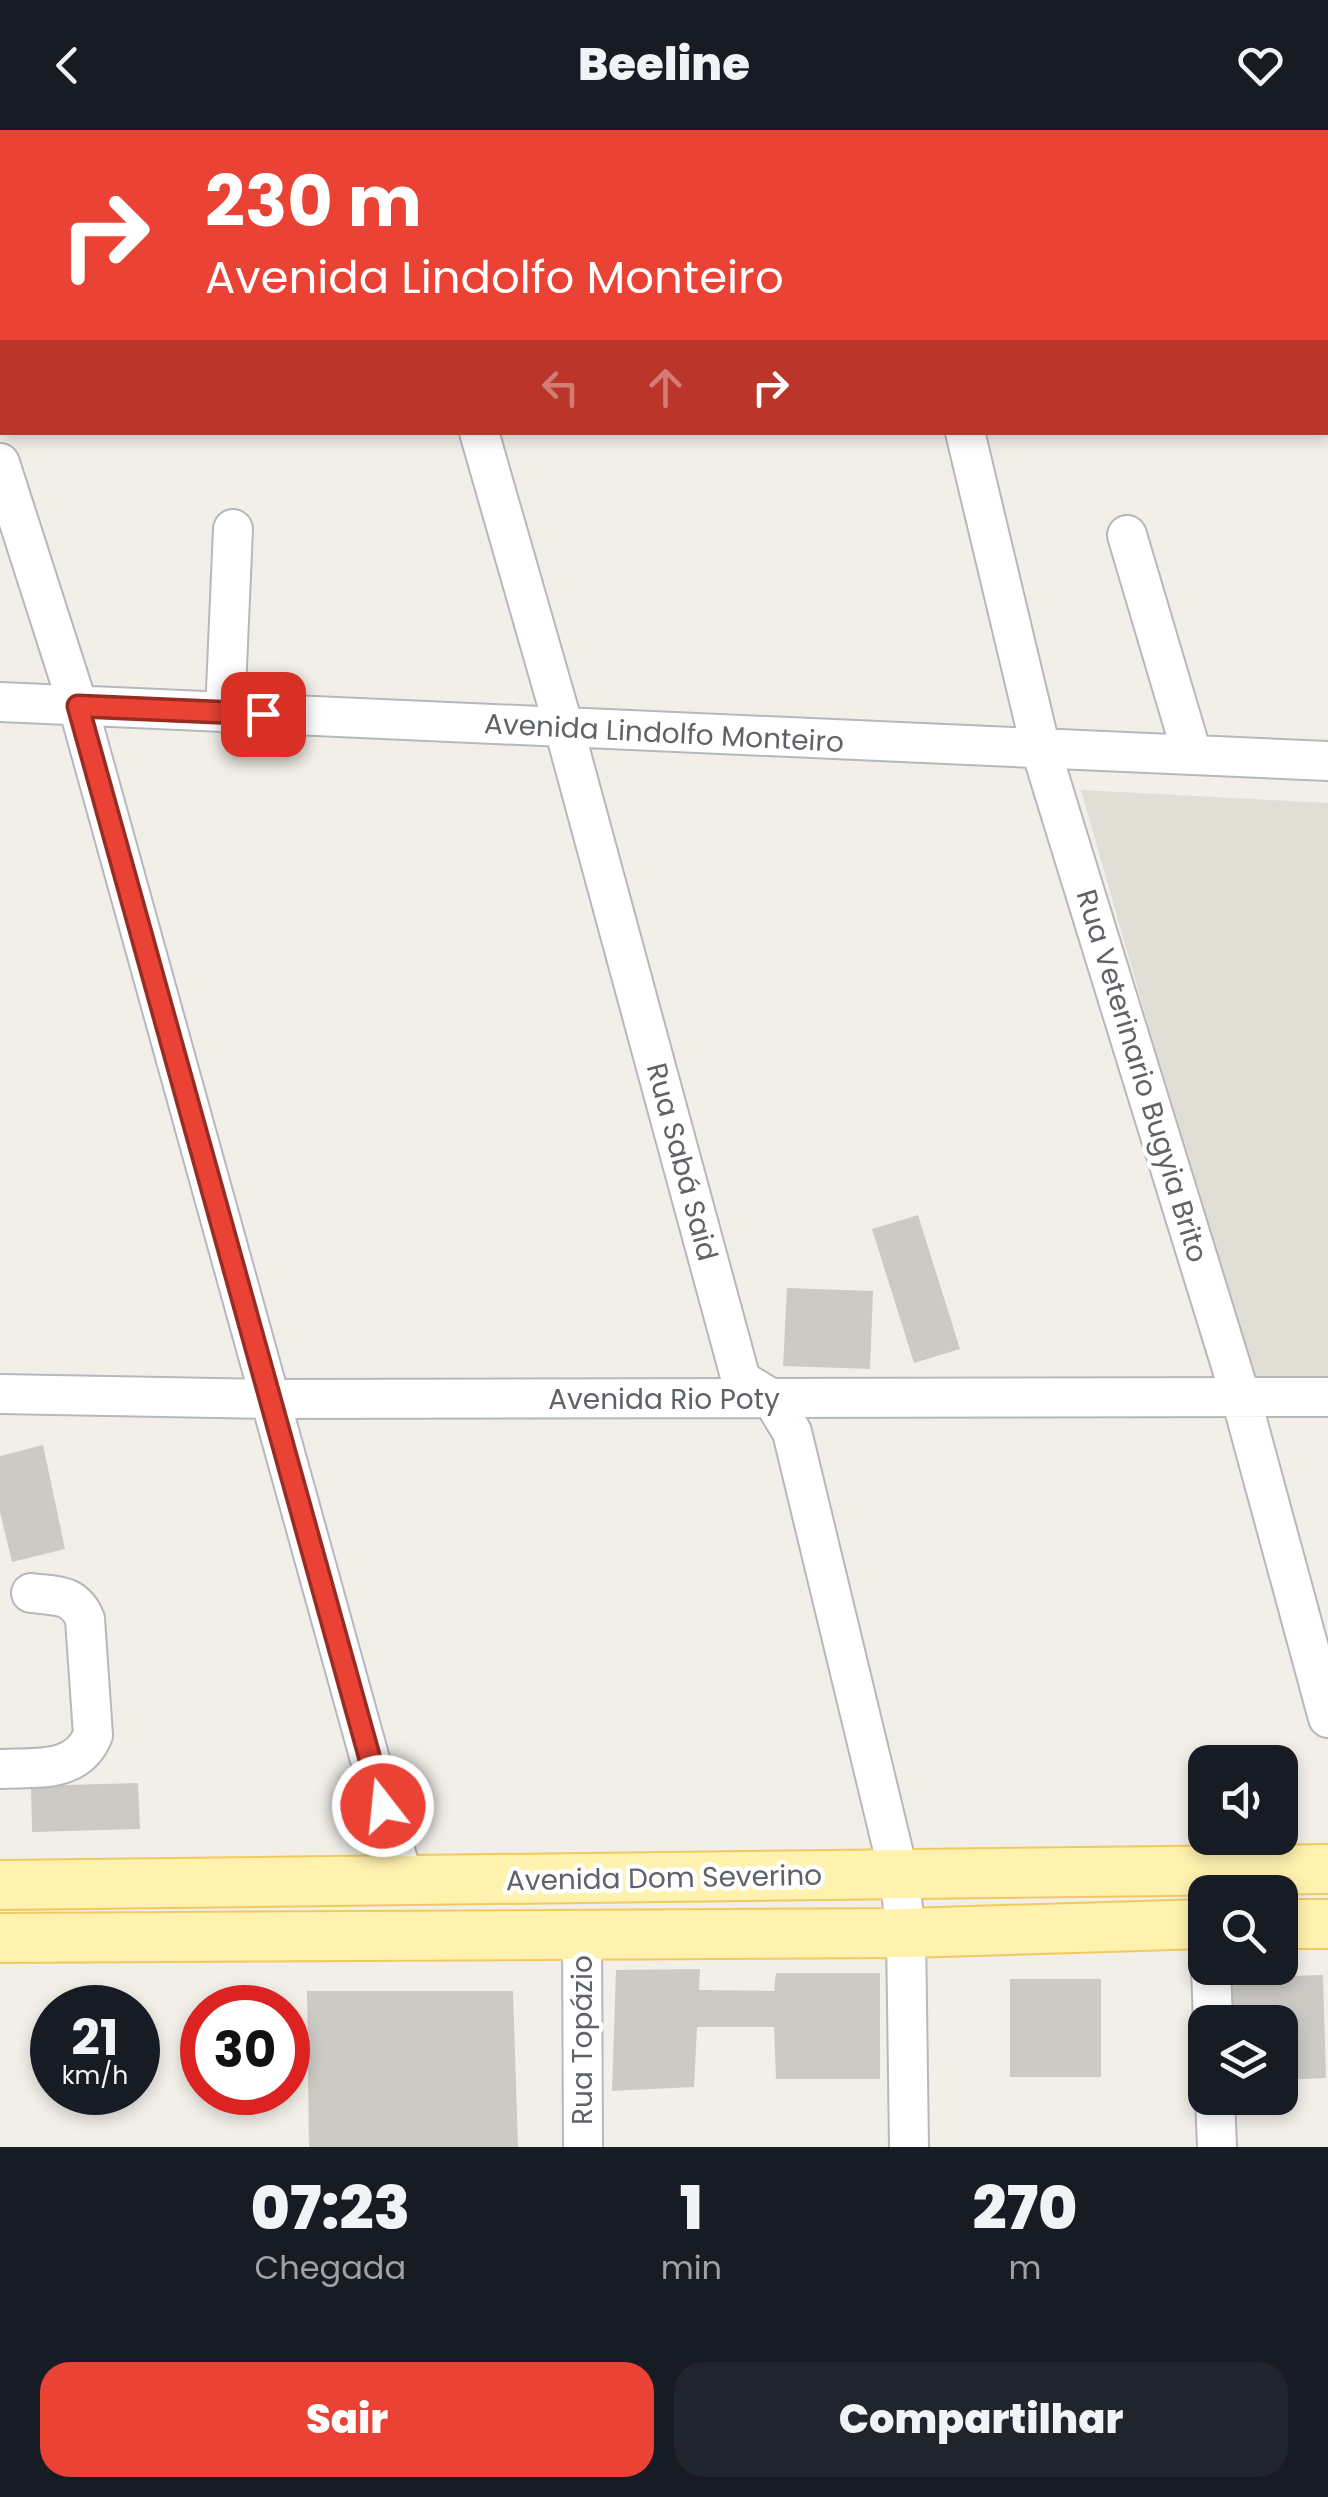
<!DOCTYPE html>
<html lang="pt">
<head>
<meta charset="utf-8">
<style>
	:root { --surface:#171b24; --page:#20242c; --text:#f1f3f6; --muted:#9ea1a6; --accent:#ea4335 }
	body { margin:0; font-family:Poppins,sans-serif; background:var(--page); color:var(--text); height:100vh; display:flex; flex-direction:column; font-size:38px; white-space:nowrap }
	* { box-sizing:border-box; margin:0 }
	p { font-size:32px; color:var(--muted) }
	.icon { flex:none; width:55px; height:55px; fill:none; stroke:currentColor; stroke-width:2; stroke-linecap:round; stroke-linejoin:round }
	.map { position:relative; height:2017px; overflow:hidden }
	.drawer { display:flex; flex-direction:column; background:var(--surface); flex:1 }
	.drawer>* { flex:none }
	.top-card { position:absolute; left:0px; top:0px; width:1330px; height:305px; box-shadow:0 5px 15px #0003; background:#ea4335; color:#fff; overflow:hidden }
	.controls { position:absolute; left:1188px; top:1615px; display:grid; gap:20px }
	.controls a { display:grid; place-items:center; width:110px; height:110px; border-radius:20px; background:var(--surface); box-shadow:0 5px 15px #0003; font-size:50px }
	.speed { position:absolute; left:30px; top:1855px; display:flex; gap:20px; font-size:50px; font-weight:700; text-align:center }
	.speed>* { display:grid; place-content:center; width:130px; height:130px; border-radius:50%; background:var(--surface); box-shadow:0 5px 15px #0003; line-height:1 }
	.speed small { font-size:25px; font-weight:400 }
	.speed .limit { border:15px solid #d22; background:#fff; color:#111 }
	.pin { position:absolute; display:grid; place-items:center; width:85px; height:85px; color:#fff; margin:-42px; border-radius:20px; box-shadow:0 5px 15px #0006 }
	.me { position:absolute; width:110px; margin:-55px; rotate:344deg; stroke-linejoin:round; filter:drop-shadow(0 0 8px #0008) }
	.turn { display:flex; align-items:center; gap:35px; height:210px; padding:0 40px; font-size:45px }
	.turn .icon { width:130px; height:130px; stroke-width:2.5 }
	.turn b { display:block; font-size:70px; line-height:85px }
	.lanes { display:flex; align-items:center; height:95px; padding:0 40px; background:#0003; justify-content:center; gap:50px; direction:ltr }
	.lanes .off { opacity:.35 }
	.eta { display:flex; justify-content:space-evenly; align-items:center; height:170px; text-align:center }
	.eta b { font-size:60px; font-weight:800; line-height:70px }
	.primary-button { display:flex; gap:20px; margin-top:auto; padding:20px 40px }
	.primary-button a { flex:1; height:115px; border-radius:30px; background:var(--accent); color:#fff; font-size:40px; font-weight:800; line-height:115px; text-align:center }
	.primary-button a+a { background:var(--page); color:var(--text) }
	header { display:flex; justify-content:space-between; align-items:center; height:130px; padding:0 40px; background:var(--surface); font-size:45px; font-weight:800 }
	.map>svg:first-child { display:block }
</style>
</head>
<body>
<header><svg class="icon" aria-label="back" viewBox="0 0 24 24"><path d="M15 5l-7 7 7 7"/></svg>Beeline<svg class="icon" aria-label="heart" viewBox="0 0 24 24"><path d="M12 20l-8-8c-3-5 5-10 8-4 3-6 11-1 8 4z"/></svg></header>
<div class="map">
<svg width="1328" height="2017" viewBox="0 0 1328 2017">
	<rect width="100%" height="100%" fill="#f1efe8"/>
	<path fill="#e1ded6" d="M1081 660 1328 673V1248H1249Z"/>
	<path fill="#cccac5" d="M918 1085 960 1219 914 1233 872 1099Z
		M787 1158 873 1161 870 1239 783 1236Z
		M43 1315 65 1419 12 1432 0 1382V1326Z
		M138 1653 140 1699 32 1702 31 1656Z
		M700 1839 699 1860 774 1861 776 1843H880V1949H776L774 1897H697L694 1957 612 1961 616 1840Z
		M1323 1845 1326 1948 1280 1950V1892H1233L1231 1848Z
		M1010 1849H1101V1947H1010Z
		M307 1861H513L518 2017H309Z"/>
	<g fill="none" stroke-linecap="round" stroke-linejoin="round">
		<g stroke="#b5b8bc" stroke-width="42">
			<path id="minor" d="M249 0 290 2
				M497 0 498 2
				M892 0 893 2
				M1189 0V2
				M479 302 564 598 741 1250 772 1269 792 1302 899 1745 906 1803 909 2017
				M965 302 1041 620 1241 1268 1328 1588
				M0 333 78 576 404 1752
				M1127 405 1192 624
				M0 572 1328 631
				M225 583 233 399
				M0 1264 267 1269 1328 1267
				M0 1639C36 1637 77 1644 93 1605L85 1489C74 1463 56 1466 31 1463
				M582 1803 583 2017
				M1211 1838 1213 1892
				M1215 1968 1217 2017"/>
		</g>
		<g stroke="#f2c960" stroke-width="52">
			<path id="major" d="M0 1755 1328 1739
				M1280 1794H1328
				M0 1808 906 1803 1205 1794"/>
		</g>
		<use href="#minor" stroke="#fff" stroke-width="38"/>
		<use href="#major" stroke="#fff2af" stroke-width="48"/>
	</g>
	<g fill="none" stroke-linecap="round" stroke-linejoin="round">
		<g stroke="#982c22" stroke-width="25">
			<path id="route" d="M263 584 78 576 383 1676"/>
		</g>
		<use href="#route" stroke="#ea4335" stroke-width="18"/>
	</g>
	<g text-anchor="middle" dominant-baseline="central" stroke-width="9" stroke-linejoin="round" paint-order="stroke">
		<g font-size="28" fill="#5f6368" stroke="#fff">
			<text transform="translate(664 603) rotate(3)">Avenida Lindolfo Monteiro</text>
			<text transform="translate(1142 946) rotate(73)">Rua Veterinario Bugyia Brito</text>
			<text transform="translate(682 1032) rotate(75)">Rua Sabá Said</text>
			<text x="664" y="1269">Avenida Rio Poty</text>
			<text transform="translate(664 1748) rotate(-1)">Avenida Dom Severino</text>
			<text transform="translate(582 1910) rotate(-90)">Rua Topázio</text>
		</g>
	</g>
</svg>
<div class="controls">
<a><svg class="icon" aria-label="sound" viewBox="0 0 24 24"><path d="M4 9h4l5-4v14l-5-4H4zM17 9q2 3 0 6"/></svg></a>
<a><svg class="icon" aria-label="search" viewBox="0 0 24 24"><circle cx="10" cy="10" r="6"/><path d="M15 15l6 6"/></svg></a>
<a><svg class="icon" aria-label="layers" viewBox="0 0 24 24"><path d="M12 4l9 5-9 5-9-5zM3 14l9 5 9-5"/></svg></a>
</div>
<div class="speed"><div>21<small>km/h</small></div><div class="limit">30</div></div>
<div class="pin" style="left:263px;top:584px;background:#d93025"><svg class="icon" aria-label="arrive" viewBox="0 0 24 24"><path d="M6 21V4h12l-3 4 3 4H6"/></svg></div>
<svg class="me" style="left:383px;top:1676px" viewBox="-20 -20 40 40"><circle r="17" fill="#ea4335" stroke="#fff" stroke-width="3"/><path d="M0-11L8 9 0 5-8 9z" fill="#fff"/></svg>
<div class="top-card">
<div class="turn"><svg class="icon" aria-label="right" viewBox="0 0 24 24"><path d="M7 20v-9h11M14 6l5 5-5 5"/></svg><div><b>230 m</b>Avenida Lindolfo Monteiro</div></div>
<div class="lanes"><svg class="icon off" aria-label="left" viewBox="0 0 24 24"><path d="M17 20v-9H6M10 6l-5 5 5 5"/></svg><svg class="icon off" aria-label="ahead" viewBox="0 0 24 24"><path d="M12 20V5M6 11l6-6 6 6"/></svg><svg class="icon" aria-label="right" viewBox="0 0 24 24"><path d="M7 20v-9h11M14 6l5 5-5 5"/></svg></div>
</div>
</div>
<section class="drawer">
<div class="eta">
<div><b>07:23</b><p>Chegada</p></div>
<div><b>1</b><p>min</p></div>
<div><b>270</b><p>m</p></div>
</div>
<div class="primary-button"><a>Sair</a><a>Compartilhar</a></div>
</section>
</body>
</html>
